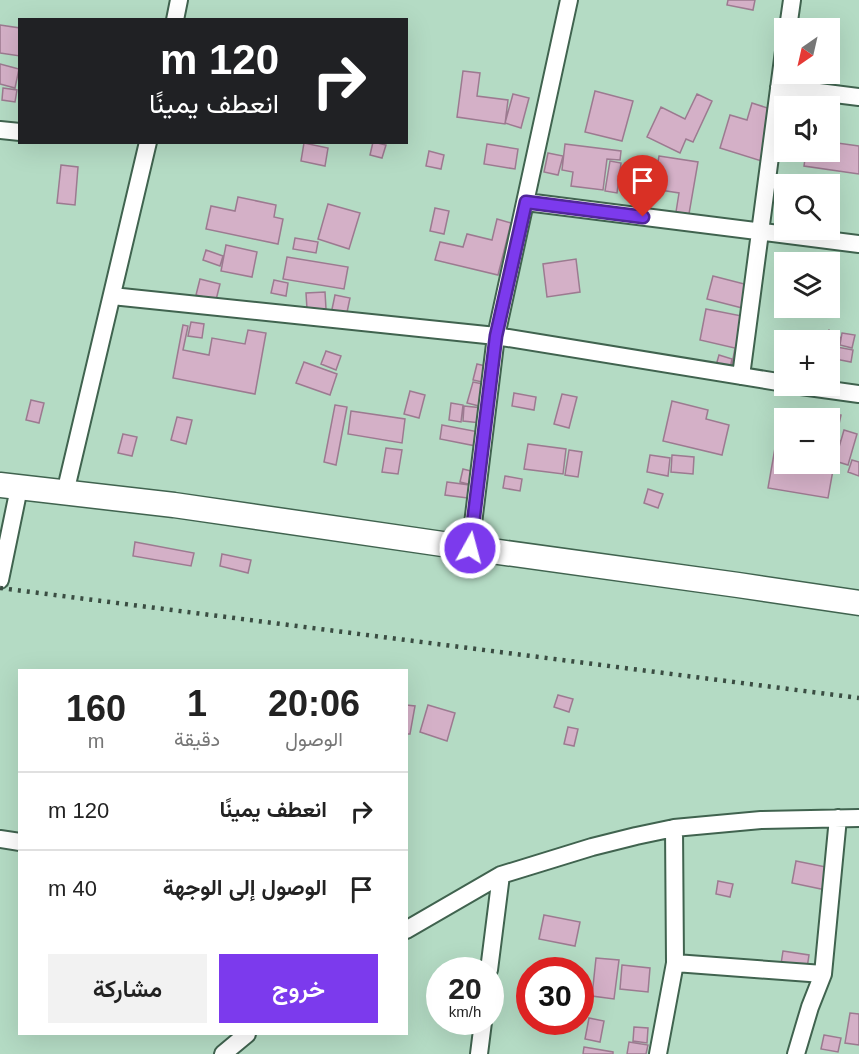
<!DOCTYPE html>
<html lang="ar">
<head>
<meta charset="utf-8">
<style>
	:root { --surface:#fff; --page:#f2f2f2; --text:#222; --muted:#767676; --line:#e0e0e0; --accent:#7c3aed }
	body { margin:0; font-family:Arial,Vazirmatn,sans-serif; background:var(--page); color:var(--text); direction:rtl; height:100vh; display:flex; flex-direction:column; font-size:22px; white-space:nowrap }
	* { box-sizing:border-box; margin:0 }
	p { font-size:20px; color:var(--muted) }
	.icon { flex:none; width:33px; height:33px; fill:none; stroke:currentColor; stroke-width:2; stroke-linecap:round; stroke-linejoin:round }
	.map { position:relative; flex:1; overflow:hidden; direction:ltr }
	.drawer { position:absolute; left:18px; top:669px; width:390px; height:366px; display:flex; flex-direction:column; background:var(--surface); border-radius:0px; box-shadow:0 6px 24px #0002; direction:rtl }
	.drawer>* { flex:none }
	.guide { position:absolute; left:18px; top:18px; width:390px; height:126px; border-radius:0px; box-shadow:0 6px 24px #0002; direction:rtl; background:#202124; color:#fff; overflow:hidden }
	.needle { width:39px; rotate:214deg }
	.buttons { position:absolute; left:774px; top:18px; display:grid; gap:12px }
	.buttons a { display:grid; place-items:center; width:66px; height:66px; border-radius:0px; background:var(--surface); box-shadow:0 6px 24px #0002; font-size:30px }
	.speed { position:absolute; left:426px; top:957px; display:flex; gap:12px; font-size:30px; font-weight:700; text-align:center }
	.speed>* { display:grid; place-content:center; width:78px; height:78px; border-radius:50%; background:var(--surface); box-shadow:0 6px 24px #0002; line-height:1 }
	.speed small { font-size:15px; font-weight:400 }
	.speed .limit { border:9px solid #d22; background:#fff; color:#111 }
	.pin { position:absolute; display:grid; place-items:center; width:51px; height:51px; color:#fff; margin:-62px -26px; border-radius:50% 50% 50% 0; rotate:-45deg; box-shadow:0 0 6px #0007 }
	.pin .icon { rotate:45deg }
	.me { position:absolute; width:66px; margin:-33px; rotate:7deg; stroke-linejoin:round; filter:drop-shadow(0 0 4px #0008) }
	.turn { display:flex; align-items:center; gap:21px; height:126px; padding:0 30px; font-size:27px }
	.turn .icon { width:78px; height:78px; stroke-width:2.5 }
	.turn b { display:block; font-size:42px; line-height:51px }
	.eta { display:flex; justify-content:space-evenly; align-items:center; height:102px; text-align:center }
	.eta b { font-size:36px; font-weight:600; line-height:42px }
	.action { display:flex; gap:12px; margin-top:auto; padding:12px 30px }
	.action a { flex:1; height:69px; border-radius:0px; background:var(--accent); color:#fff; font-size:24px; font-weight:600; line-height:69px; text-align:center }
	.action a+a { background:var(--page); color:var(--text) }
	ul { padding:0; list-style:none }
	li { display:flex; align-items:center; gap:18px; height:78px; padding:0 30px; border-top:2px solid var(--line) }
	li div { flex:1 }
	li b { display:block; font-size:22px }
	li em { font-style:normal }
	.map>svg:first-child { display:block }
</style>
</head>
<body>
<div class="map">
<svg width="859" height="1054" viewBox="0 0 859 1054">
	<rect width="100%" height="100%" fill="#b4dbc4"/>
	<path fill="#d4b0c7" stroke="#9c7a90" stroke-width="1.5" d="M728 0H755L753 10 727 5Z
		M0 25 20 28V56L0 53Z
		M0 64 19 69 15 88 0 84Z
		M463 71 480 73 477 96 508 100 505 124 457 117Z
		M3 88 17 90 15 102 2 100Z
		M595 91 633 101 622 141 585 132Z
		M513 94 529 98 521 128 505 123Z
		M697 94 712 101 693 142 686 139 680 153 647 137 661 107 685 119Z
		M752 103 783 113 768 163 720 148 730 115 747 120Z
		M373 142 386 145 382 158 370 155Z
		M830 142 859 146V174L804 166 806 152H830Z
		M304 143 328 148 325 166 301 161Z
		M487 144 518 149 515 169 484 164Z
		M565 144 621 151 620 160 607 159 603 190 571 186 573 172 562 170Z
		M429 151 444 155 441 169 426 166Z
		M548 153 563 156 558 175 544 172Z
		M659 156 698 162 689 214 676 212 679 193 653 189Z
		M610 161 621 163 617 193 605 191Z
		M61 165 78 167 75 205 57 203Z
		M238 197 276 205 274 217 283 219 278 244 206 229 211 206 235 211Z
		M328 204 360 213 349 249 318 239Z
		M435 208 449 211 444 234 430 231Z
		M497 219 511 223 498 275 435 260 440 242 463 247 467 234 492 240Z
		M295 238 318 242 316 253 293 249Z
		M226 245 257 252 252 277 221 271Z
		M206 250 223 256 220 266 203 260Z
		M287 257 348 267 344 289 283 279Z
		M576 259 580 292 547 297 543 264Z
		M713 276 756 287 750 310 707 299Z
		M200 279 220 284 216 300 196 295Z
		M274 280 288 283 286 296 271 293Z
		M325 292 326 309H307L306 293Z
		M335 295 350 298 346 317 331 314Z
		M706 309 752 318 741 372 731 370 735 348 700 340Z
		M191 322 204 324 202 338 188 336Z
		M183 325 188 326 183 350 209 355 212 338 245 344 248 330 266 333 255 394 173 378Z
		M829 330 841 338 830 357V340H823Z
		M842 333 855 335 852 348 840 345Z
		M837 347 853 350 851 362 835 359Z
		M326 351 341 356 336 370 321 364Z
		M719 355 732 359 729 373 715 369Z
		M779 357 784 358V380L773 377Z
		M304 362 337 374 330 395 296 383Z
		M477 364 490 367 487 383 473 380Z
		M473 382 488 385 483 407 467 403Z
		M410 391 425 395 419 418 404 414Z
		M514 393 536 397 534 410 512 406Z
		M562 394 577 397 569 428 554 424Z
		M31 400 44 403 39 423 26 420Z
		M672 401 708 410 706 419 729 425 722 455 663 441Z
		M451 403 463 405 461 422 449 420Z
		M335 405 347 407 336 465 324 462Z
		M464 406 483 408 481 423 463 421Z
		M351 411 405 419 402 443 348 434Z
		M829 413 841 415 838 429 830 428Z
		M177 417 192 420 186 444 171 440Z
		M442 425 479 432 476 446 440 439Z
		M844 430 857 434 848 465 835 461Z
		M123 434 137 437 132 456 118 453Z
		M830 438 840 441 835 457 830 456Z
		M528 444 566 449 563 474 524 469Z
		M386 448 402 450 398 474 382 472Z
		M775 448 784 450V464H830V458L835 459 828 498 768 488Z
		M569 450 582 452 578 477 565 475Z
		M650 455 670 458 668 476 647 472Z
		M672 455 694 457 693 474 671 472Z
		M852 460 859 462V476L848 472Z
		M463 469 475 472 472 485 460 482Z
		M505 476 522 479 520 491 503 488Z
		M447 482 477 486 475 499 445 495Z
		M648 489 663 494 658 508 644 503Z
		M135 542 194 553 191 566 133 556Z
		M222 554 251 560 248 573 220 566Z
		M558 695 573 699 569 712 554 707Z
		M406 705 415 706 410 734H406Z
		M428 705 455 713 447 741 420 732Z
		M568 727 578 729 574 746 564 744Z
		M796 861 831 868 826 890 792 883Z
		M718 881 733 884 730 897 716 894Z
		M544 915 580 922 575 946 539 939Z
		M783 951 809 955 807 968 781 964Z
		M596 958 619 960 614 999 592 996Z
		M622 965 650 968 648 992 620 989Z
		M850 1013 859 1014V1045L845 1043Z
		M589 1018 604 1021 600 1042 585 1039Z
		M634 1027 648 1028 647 1043 633 1041Z
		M824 1035 841 1038 838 1052 821 1049Z
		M629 1042 648 1045 646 1054H627Z
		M584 1047 613 1052V1054H583Z"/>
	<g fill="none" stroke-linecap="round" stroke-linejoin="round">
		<g stroke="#40634f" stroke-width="20">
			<path id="street" d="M175 20 179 0
				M788 28 792 0
				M779 87 859 97
				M0 130 20 132
				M526 202 859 244
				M112 296 496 336 784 383
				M741 376 784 51
				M801 386 859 394
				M65 493 148 142
				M470 548 496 336 569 0
				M0 580 19 488
				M0 839 20 842
				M406 930 501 875 592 847 636 836 674 828 761 820 859 818
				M675 963 823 974
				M489 970 501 875
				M223 1054 247 1034
				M479 1054 483 1022
				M658 1054 675 963 674 828
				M796 1054 810 1007 823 974 838 818"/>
		</g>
		<g stroke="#40634f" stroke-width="27">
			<path id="secondary" d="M0 485 174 505 470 548 738 585 859 603"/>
		</g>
		<use href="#street" stroke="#fff" stroke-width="16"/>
		<use href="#secondary" stroke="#fff" stroke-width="24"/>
		<path stroke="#3a4d42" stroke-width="4.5" stroke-dasharray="3 6" stroke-linecap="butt" d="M0 588 859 698"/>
	</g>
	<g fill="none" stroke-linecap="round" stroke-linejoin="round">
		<g stroke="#51269a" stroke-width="15">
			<path id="route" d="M470 548 496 336 526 202 643 217"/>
		</g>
		<use href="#route" stroke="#7c3aed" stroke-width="10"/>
	</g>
</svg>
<div class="buttons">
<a><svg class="needle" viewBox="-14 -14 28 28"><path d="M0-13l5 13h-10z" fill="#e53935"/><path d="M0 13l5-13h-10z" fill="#767676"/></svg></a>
<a><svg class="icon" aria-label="sound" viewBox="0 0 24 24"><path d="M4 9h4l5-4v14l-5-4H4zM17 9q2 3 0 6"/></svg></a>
<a><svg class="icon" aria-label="search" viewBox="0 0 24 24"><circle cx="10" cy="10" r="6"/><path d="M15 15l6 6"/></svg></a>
<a><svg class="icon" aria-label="layers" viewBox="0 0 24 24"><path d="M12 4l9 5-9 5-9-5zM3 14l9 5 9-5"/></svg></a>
<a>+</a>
<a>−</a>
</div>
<div class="speed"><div>20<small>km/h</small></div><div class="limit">30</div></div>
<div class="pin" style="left:643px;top:217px;background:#d93025"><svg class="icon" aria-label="arrive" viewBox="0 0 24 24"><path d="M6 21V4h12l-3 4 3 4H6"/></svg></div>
<svg class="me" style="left:470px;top:548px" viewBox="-20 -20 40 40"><circle r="17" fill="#7c3aed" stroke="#fff" stroke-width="3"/><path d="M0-11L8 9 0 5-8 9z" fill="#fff"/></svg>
<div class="guide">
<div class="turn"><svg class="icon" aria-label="right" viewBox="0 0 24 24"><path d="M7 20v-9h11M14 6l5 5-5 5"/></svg><div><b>120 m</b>انعطف يمينًا</div></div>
</div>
<section class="drawer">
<div class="eta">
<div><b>20:06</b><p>الوصول</p></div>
<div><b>1</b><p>دقيقة</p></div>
<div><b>160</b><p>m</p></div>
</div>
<ul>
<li><svg class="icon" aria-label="right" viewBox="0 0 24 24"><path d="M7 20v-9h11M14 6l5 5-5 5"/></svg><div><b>انعطف يمينًا</b></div><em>120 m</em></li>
<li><svg class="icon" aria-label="arrive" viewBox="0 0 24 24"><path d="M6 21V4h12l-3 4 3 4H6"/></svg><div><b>الوصول إلى الوجهة</b></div><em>40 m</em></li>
</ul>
<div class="action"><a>خروج</a><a>مشاركة</a></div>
</section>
</div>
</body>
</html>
